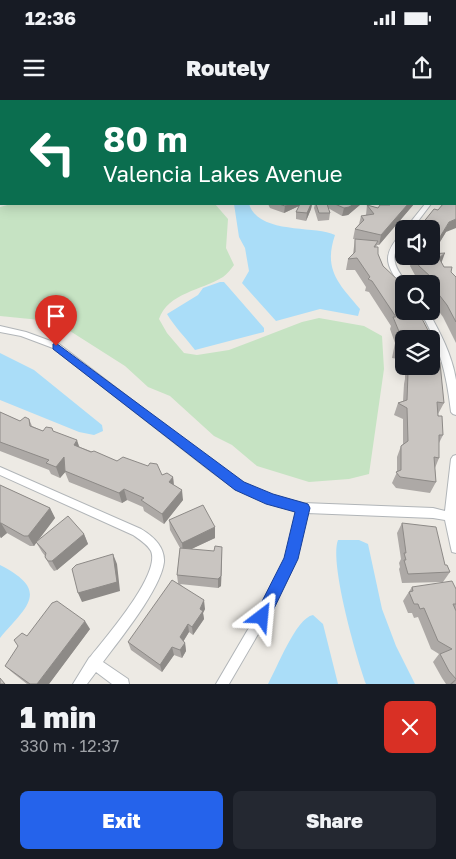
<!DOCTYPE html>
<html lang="en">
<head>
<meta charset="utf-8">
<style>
	:root { --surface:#171b24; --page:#242831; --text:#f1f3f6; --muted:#9ea1a6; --accent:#2563eb }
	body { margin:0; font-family:"Golos Text",sans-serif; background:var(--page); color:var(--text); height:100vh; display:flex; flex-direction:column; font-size:19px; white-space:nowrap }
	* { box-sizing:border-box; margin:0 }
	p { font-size:16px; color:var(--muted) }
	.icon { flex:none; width:28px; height:28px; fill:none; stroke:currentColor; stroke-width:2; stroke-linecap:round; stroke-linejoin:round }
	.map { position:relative; height:584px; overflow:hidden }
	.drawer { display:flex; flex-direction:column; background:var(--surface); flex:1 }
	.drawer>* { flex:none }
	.top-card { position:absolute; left:0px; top:0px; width:456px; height:105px; box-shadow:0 2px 12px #0003; background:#0b6e4f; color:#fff; overflow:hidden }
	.buttons { position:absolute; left:395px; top:120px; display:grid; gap:10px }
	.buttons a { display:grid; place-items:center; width:45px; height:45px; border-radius:8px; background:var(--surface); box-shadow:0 2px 12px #0003; font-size:25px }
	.pin { position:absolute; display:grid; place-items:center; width:42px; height:42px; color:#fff; margin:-51px -21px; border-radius:50% 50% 50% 0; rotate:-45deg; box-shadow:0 0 5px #0007 }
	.pin .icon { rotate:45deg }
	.me { position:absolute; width:55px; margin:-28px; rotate:29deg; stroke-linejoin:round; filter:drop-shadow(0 0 4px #0008) }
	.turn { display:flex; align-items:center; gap:18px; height:105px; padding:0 20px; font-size:22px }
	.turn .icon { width:65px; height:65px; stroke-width:2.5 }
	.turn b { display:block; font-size:35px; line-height:42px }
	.round { display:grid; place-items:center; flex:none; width:52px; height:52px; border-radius:8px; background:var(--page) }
	.overview { display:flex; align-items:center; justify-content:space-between; height:85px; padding:0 20px }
	h1 { font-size:30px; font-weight:800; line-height:38px }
	.action { display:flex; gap:10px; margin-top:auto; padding:10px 20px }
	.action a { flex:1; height:58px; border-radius:8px; background:var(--accent); color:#fff; font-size:20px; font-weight:800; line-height:58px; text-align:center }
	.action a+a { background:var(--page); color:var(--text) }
	.status { display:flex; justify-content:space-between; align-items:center; height:35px; padding:0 25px; background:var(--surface); direction:ltr }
	.status svg { height:14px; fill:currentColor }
	header { display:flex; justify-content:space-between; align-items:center; height:65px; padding:0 20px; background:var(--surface); font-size:22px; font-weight:800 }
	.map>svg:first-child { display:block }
</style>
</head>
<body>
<div class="status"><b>12:36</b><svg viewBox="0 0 49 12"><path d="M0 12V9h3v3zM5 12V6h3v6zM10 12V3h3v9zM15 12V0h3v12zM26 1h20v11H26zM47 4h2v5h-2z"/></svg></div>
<header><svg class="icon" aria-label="menu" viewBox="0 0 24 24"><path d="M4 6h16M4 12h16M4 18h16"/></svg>Routely<svg class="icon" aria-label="share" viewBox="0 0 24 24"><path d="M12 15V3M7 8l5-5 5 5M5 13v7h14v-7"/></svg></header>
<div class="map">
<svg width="456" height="584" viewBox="0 0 456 584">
	<rect width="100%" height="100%" fill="#edeae4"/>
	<path fill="#c6e3c3" d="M11 104H215L228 119 226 148 234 165C231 169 227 174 223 177 202 190 168 193 159 219L167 233 184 253 197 255 229 250 302 222 319 218 364 226 382 236 384 269 369 374 349 379 309 382 257 366 232 345 214 336 170 296 148 287 125 266 70 231 50 221 0 216V107Z"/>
	<path fill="#aaddf8" d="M234 104H249C259 135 314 125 335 135 323 170 339 184 360 209L358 216 320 209 276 221 242 183 249 171 245 148 239 137Z
		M220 182H224L264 228V232L195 250C185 237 174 226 167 214L198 195 203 188Z
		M0 253 34 270 102 325 103 331 94 335 79 332 0 300Z
		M338 440H359L368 444 382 509 396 546 415 584H366C357 559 329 463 338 440Z
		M0 465C51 491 27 506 0 538Z
		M313 515 323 524 338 584H268C277 568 296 518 313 515Z"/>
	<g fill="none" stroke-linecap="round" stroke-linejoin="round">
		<g stroke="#b1b5b8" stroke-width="2">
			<path id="minor" d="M197 0H209V1H198Z
				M455 42 456 43V47L455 46Z
				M425 104H431L412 129H405Z
				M404 131C404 138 401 140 398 146 389 161 399 172 407 184H404V186H401C384 162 383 155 402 132Z
				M420 211H428C440 232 452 255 456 280 456 291 456 304 456 315L453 314 451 312C447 275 439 243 420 211Z
				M0 226 26 232 59 244 214 363 243 383 272 396 303 403 433 408 445 411 451 359 453 356 456 355V453L452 452 451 448 445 420 433 418 307 413 295 463 275 505 229 584H216L267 497 286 458 297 411 271 404 235 389 208 369 53 248 21 236 0 232Z
				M0 367 141 429C153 436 165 447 164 462 161 489 120 539 103 562L128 579 129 584H112L96 572 87 584H73L89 558 91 556C106 537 161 474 151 451 147 444 139 439 133 435L0 375Z"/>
		</g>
		<use href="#minor" fill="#fff" fill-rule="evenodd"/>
	</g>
	<path fill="#ada9a6" d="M455 71H456V88H455Z
		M268 104H299V106L300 104H312L311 109 306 121 296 119V112L299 106 284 113 270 108Z
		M315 104H361L348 115 342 116 328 108 330 113 329 120 318 121 314 108Z
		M383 104H414L379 145H377L376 147 378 154 383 166 432 238 431 241V239H404V260L392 258 395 243 390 229 391 226 369 192 365 191 366 187 355 170H346L348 159 353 154 355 139H353L355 129 359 124 361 116 366 115 367 105 378 108 382 105Z
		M431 129 446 132 435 150 434 153 444 167 451 172 456 177V243L443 217 431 201V184H422L416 177 410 166 413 156H431Z
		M405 266H431L444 303 438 314 443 335 439 343V358L435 368 436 382 430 393 396 388 392 383 397 372V357L401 346 403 344V319L394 315 398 303 403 301 404 284 405 279V275L406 271Z
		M0 312 20 321 29 319 32 326 43 331H53L80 347 117 361 162 375 173 377 174 385 183 400 164 424 144 411 143 407 127 400 122 403 69 382 65 372 60 378 51 374 49 370 0 351Z
		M0 385 50 408 55 418 37 441 84 434 88 444 57 470 54 471 50 466 45 457V456L42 452 36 442 34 446H30L7 433 1 438 0 437Z
		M169 420 215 427V438L191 449 222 457 221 486 218 488 180 484 205 509 203 513 204 519 193 535 189 532 183 542 185 543 186 551 182 558 174 555 162 572 131 550 128 542 178 483 177 475 180 448 170 430Z
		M402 423 445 465 450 472 443 482 402 483 399 469 400 467 399 463 401 459 397 433Z
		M412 487 456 489V584H446L442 578 433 562 439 554 431 549 418 517 414 518 412 513H408L403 501Z
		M90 529 49 584H27L13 573 5 566 27 536Z"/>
	<path fill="#8d8a87" d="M0 0H9V1H1V5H0Z
		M52 0H74L75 1H47Z
		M1 17V28L0 30V19Z
		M289 104H299V106L284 113 285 106Z
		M311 104H312L311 109 306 121 307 113Z
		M354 104H361L348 115 342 116 344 108Z
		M408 104H414L379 145 381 135Z
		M456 119V128L446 132 435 150 437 142 449 122Z
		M445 153 441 164 439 158Z
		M77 340 81 352 74 345Z
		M64 357 68 369 60 378 56 367Z
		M173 377 174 388 169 382Z
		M124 389 127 400 122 403 119 393Z
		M182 390 183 400 164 424 162 414Z
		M50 408 55 418 34 446 28 436Z
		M0 423H1L7 433 1 438 0 436Z
		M215 427V438L183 453 182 443Z
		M84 434 88 444 57 470 52 461Z
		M222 447 221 486 218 488V479Z
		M113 454 117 464 120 491 82 502 78 493Z
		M204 500 205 509 203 513 204 519 193 535 192 527Z
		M85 521 90 529 49 584H37Z
		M188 524 189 532 181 545 180 537Z
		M185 543 186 551 182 558 180 550Z
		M172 547 174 555 162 572 160 565Z
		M456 579V580L452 584H450Z"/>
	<path fill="#c9c5c1" stroke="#8d8a87" d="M44 0H52L42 1Z
		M90 0H111L110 1H88Z
		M0 8H1V17L0 19Z
		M1 26V47H0V27Z
		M455 91 456 92V102H455L456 103V119L449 122 437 142 431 141V129H418L434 109 438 110 443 104H455Z
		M279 104H289L285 106Z
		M300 104H311L307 113 296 112Z
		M316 104H327L330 113H319Z
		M335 104H354L349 107 344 108Z
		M390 104H408L381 135 355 129 364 120 361 116 374 114 367 105 378 108 380 105H390Z
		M355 139 378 141 374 147H378V154L383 166 400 182 404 188V211H418L432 238 404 239V248L395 246 400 241 398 234H400L393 217H396L372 181 368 179 370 177 357 158 348 159 355 152Z
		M431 141 436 148 431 147Z
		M445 153 439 158 444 167H452L451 172 456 177V222L447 205 426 178 431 177 419 166 414 156H431V154Z
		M431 251 432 254H437L440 263 444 303 437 302 438 316H442L443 335H439V358L434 357 436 382 400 377 396 372 401 370V346L408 341 407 308 398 303 407 300 408 273H410L409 266H431Z
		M0 312 20 321 25 317 29 319 30 326 43 331 46 327 52 328 53 331 77 340 74 345 91 352 94 351 117 361 123 357 148 366 150 363 157 364 162 375 167 373 173 377 169 382 182 390 162 414 141 400 144 398 124 389 119 393 65 371 64 357 56 367 46 363 49 360 0 342Z
		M0 385 50 408 28 436H24L1 423H0Z
		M203 405 215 427 182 443 169 420Z
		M68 416 84 434 52 461H48L45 457 46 453 36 442Z
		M402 423 436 427 445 465H447L450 472 408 474 404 460H406L404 453H406Z
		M215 446 222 447 221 476 218 479 177 475 180 448 214 451Z
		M113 454 117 482 78 493 72 469 76 465Z
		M172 480 204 500 200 509 203 511 192 527 188 524 180 537 185 543 180 550 172 547 160 565 128 542Z
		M452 481 456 489V504H453L456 511V579L449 571 440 554 452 549 438 541 424 508 420 509 418 504H414L409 492 413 491 412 487Z
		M57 501 85 521 37 584H30L5 566 18 546 14 540 22 533 27 536 52 503Z
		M0 578 5 584H0Z"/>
	<path fill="#2563eb" stroke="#184099" d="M56 243 244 382 273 394 308 404 310 408 298 459 267 523 262 525 256 523 254 517 284 458 295 412 266 404 235 390 53 249V244Z"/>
</svg>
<div class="buttons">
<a><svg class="icon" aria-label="sound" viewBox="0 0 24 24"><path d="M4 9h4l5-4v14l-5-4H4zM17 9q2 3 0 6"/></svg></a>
<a><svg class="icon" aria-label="search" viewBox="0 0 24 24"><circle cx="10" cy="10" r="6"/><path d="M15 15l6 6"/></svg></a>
<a><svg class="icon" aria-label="layers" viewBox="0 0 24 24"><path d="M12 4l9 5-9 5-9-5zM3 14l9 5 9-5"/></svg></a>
</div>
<div class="pin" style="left:56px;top:246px;background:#d93025"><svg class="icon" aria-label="arrive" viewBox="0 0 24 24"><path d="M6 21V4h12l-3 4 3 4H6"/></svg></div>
<svg class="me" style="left:262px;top:517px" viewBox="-20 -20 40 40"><path d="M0-17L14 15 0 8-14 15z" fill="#2563eb" stroke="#fff" stroke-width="4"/></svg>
<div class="top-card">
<div class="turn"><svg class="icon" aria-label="left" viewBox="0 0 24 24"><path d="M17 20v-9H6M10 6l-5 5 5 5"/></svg><div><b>80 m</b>Valencia Lakes Avenue</div></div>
</div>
</div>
<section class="drawer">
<div class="overview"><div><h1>1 min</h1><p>330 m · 12:37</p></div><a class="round" style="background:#d93025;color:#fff"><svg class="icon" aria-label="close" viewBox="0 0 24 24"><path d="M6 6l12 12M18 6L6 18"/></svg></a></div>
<div class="action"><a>Exit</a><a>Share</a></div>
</section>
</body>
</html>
